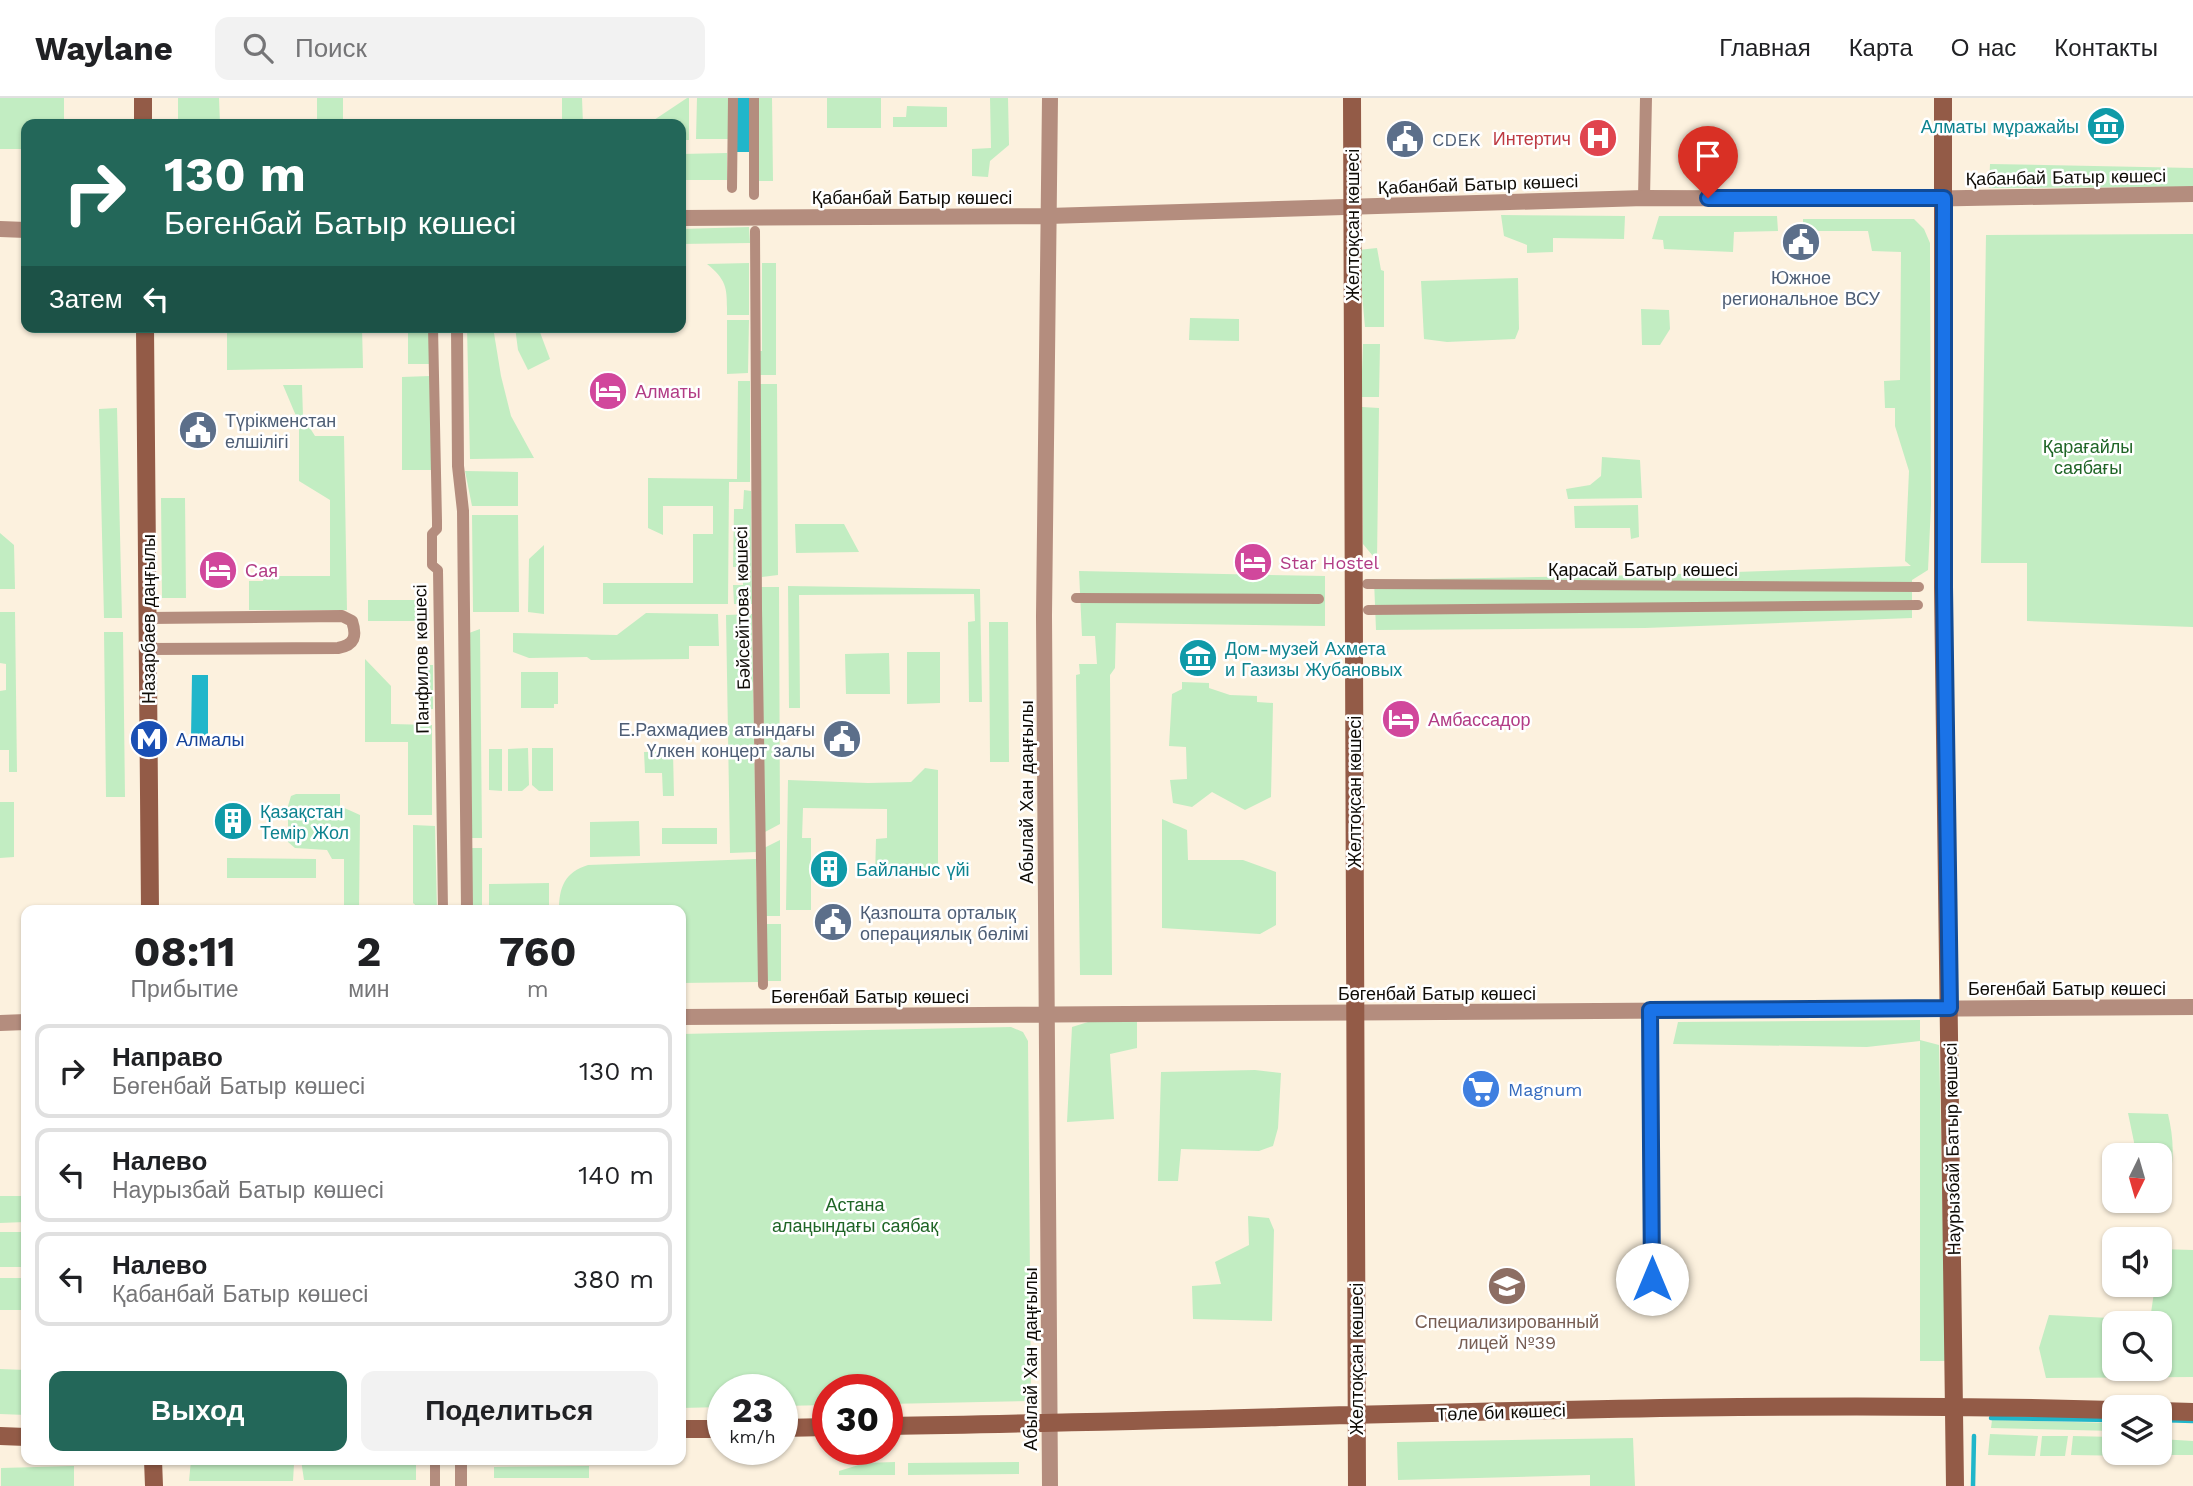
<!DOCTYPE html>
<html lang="ru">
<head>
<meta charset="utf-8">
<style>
	:root { --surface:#fff; --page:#f2f2f2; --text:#202124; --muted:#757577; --line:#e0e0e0; --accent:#236759 }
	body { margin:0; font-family:"Work Sans",sans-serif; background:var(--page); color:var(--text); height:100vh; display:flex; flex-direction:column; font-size:26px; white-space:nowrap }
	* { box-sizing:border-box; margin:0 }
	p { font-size:23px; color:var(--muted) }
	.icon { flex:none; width:38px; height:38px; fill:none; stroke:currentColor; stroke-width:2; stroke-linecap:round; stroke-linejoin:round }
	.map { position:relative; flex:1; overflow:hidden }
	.side { position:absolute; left:21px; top:807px; width:665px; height:560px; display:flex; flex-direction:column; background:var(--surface); border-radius:14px; box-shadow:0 2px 5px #0004 }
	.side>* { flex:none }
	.banner { position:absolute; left:21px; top:21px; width:665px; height:214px; border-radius:14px; box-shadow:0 2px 5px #0004; background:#236759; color:#fff; overflow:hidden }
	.needle { width:46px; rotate:185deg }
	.fabs { position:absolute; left:2102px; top:1045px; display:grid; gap:14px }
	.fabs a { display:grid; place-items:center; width:70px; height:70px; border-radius:14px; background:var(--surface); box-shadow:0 2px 5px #0004; font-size:35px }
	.speed { position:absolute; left:707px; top:1276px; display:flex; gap:14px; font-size:35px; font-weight:700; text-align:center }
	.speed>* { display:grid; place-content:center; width:91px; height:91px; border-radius:50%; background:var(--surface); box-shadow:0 2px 5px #0004; line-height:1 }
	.speed small { font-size:18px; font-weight:400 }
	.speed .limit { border:10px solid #d22; background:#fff; color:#111 }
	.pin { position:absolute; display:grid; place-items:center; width:60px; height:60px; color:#fff; margin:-72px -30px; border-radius:50% 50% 50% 0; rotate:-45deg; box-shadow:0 0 7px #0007 }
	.pin .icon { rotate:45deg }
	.me { position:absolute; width:77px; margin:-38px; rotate:0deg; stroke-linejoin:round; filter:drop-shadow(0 0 5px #0008) }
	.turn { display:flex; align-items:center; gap:24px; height:147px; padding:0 28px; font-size:32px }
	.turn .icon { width:91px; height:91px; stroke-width:2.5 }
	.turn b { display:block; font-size:49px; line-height:60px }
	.then { display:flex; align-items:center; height:66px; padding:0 28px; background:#0003; gap:14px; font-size:26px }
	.eta { display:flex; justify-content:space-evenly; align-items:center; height:119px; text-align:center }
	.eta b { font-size:42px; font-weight:700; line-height:49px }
	.cta { display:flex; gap:14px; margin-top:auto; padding:14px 28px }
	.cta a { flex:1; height:80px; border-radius:14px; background:var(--accent); color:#fff; font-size:28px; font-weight:700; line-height:80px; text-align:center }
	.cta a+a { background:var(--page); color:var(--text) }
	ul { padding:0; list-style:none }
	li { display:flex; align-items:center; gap:21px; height:94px; margin:0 14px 10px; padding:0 14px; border:4px solid var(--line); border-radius:14px }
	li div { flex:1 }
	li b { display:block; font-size:26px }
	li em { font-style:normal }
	header { display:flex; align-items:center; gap:42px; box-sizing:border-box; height:98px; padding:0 35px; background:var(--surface); border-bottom:2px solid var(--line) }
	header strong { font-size:33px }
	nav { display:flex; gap:38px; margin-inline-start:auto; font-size:24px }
	.search { width:490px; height:63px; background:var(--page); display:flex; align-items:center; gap:18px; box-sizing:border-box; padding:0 24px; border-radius:14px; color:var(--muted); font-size:26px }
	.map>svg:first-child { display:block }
</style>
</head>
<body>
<header>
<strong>Waylane</strong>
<div class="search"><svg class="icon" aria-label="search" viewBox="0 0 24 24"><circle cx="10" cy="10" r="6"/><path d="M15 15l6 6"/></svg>Поиск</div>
<nav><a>Главная</a><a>Карта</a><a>О нас</a><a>Контакты</a></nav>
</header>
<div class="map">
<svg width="2193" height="1388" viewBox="0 0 2193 1388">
	<rect width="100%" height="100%" fill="#fcf1de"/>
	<path fill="#c2edc2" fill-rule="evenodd" d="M0 0H64V26H26V51H0Z
		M178 0H219L220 26H178Z
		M317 0H343V26H317Z
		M562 0H582L583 26H562Z
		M687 0H689V42H681V26H648Z
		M697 0H728V41H696Z
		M758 0H772L773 83H758Z
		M827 0H881V30H827Z
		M990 0H1008L1009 47 990 63 988 79 972 78V51L991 50Z
		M907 8 947 9V29H893V19H906Z
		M727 55V82H681V56Z
		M1990 66 2193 70V89L1989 90Z
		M1501 117 1625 118 1624 141 1553 140V154L1527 155V147L1504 138Z
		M1659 118H1777L1778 133 1734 134 1733 154 1664 151 1663 142 1652 141Z
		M1803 121H1914L1924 131 1930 145 1931 407 1928 472 1912 482V520L1645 530 1376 532 1374 482 1646 477 1911 468 1905 463 1909 373 1895 328V310H1885L1884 283 1900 282 1901 154 1872 153 1868 133H1803Z
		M749 129 750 145 681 146V131Z
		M2193 136V529L2027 523V465H1981L1986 137Z
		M1377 150 1381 172 1384 173V229H1365L1358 152Z
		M749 165V217H727C727 191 728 183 707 166Z
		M762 165H776V277H758V253H762Z
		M1518 180 1519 231 1515 241 1447 244 1424 241 1421 183Z
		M1641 211 1669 212 1670 231 1660 247H1642Z
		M1190 220 1239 221V243L1189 242Z
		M727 222H749L748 275 727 276Z
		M227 229H362L363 270 227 272Z
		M408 229H429V266H408Z
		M467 229H493L501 278 511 318 534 360 470 361Z
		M515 229H538L550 261 528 272 518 252Z
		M1363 246H1380L1379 299H1361Z
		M430 278 432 372H402V279Z
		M738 283H750V384H729L728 506H603V485H693V436H713V408H663V437L648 430V380L737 381Z
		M760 286H777L778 477 762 479Z
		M283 287H302L303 319 315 338H344L347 512H249V483H263L264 478H330V402L299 383V325Z
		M1362 309 1379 310 1377 463 1363 446Z
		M117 310 122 520H104L99 311Z
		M1602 359 1640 362 1642 400 1568 401 1566 391 1590 387 1601 378Z
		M465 373 518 374V408H472Z
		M744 392 751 393 752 506H734L733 487H743V469H733L734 411H743Z
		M161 400H185L186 500H162Z
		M1638 407 1639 439 1631 441 1630 430H1575L1574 408Z
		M472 417H518L519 514H473Z
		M795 426H844L859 454 796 455Z
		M0 435 14 447 15 491H0Z
		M544 447V516L528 514 529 461Z
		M1079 473 1325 478V528L1116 525 1115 570 1110 577 1112 877H1080L1076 577 1080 576 1079 566H1097L1095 538H1082Z
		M788 488 980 491 982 604H969L968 524 975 523 974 496 799 497 800 610H789Z
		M761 489H779L780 726 765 734Z
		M368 502H417V523H368Z
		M0 514H15L17 674H9V652H0V593L6 592V566L0 565Z
		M646 515 718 516 719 548H689V561L591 562 587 559 529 560 513 554V535L617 537Z
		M752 516 756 754 730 755 726 517Z
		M989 524H1008L1009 664H990Z
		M480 531 482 740H472L469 535Z
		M104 534H123L125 699H106Z
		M907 554H940V605L907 606Z
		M889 555 890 596H846L845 556Z
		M365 561 391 588V626L432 627V717H408V644H365Z
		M418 567H433V611L418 612Z
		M521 574H558V606H554V610H521Z
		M1182 584 1209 585V590L1230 597 1257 598V604L1273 605 1271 699 1245 712 1212 694 1192 709 1173 705 1170 682 1187 681 1186 649 1169 648 1172 596 1182 591Z
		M528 650 529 687 522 693H508V651Z
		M532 650H553V693H539L532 687Z
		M489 651H502V693L489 692Z
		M644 654H673L674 698H663L662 675H645Z
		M925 670 938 672V779H875L876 741 887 740V711L803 710 802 740H811V812H786L788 682 868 685 911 684Z
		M296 696H340V708L360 717 359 812H344V761H332L327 752 295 750 288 744V708L291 698Z
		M0 704H14V759L0 760Z
		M1162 721 1187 732 1188 762H1243L1276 774V827L1260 836 1162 830Z
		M639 723 640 758 590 759V724Z
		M413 727 435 728 437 812H421L413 805Z
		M662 730H717V746H662Z
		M780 742V818H766L764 750Z
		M471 750H482V812H472Z
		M227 760 316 761V780H227Z
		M756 761 759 884 681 885V812H559C559 789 565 774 588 767Z
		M549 785V812H489V786Z
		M766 826H781V883H766Z
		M1137 922V950L1110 956 1114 1021 1067 1024 1072 929 1088 924Z
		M1920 922V942L1939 947 1946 1263H1920V943L1867 949 1673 946 1678 924Z
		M1011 929 1023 934 1028 943 1031 1303 887 1306V1292H828V1307L782 1308V1292H723V1309L681 1310V936Z
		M1255 972 1281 975 1278 1030 1273 1048 1259 1053 1181 1051 1178 1083H1158L1161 974Z
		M2128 1015 2168 1016C2174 1041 2177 1076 2160 1097V1057H2134V1044Z
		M0 1098H25V1124L0 1125Z
		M1248 1118 1269 1120 1274 1132 1272 1223 1193 1221 1192 1188 1221 1186 1215 1164 1249 1147Z
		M0 1134H25L26 1169H0Z
		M2160 1151 2193 1152V1279L2046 1280 2039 1250 2049 1217 2150 1222 2155 1187 2160 1186ZM2160 1225V1270H2114V1225Z
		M0 1180H26V1212H0Z
		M0 1271 26 1272V1317L0 1316Z
		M1992 1322 2114 1325V1333L1991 1330Z
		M1990 1336 2038 1338 2035 1358 1988 1357Z
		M2042 1338H2068L2065 1358H2040Z
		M2073 1338 2114 1339V1354L2133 1355V1358L2071 1357Z
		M1633 1340 1635 1388H1590V1377L1398 1382 1397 1344Z
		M2160 1341 2193 1343V1357H2159Z
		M191 1362H262L265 1367 294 1366 293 1383H189Z
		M301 1362H416V1382H304Z
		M895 1364V1377H839V1373L865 1365Z
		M1019 1364V1376L908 1377V1365Z
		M74 1368V1388H1V1370Z
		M589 1368V1380H494V1369Z"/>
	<path fill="#20b6ca" d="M736 0H749V54H736Z
		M192 577H208V640H191Z"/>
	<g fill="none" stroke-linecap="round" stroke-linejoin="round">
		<path stroke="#20b6ca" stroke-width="4.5" d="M1991 1320 2114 1322
			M2160 1322 2193 1323
			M1973 1388 1974 1338"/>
		<path stroke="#b48d7e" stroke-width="10" d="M754 0V97
			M732 90 733 0
			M755 133 757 511 763 887
			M433 229 437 423V431L432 436V467L438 472 443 812
			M1367 486 1919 489
			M1076 500 1319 501
			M1368 512 1918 507
			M435 1388V1362"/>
		<path stroke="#b48d7e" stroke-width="12" d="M1644 100 1646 0
			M457 229 458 368 463 413 467 812
			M148 551 338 550C355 547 357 538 352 523L342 518 148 520
			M1650 913 1652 1181
			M461 1362V1388"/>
		<path stroke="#b48d7e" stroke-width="16" d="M1050 0 1044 518 1050 1388
			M681 120 1048 118 1644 100 1914 101 2193 96
			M0 131 26 132
			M681 919 2193 909
			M0 925 26 924"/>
		<path stroke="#935b47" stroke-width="18" d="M143 0V26
			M1352 0 1357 1388
			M1943 0V489L1955 1388
			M145 229 150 812
			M2160 1313 2193 1314
			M887 1328C1296 1322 1705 1300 2114 1312
			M782 1330 828 1329
			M681 1331H723
			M0 1338 26 1339
			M153 1362 154 1388"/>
	</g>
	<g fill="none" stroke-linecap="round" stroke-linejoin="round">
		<g stroke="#114b97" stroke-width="18">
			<path id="route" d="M1652 1181 1650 912 1950 910 1944 489V100H1708"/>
		</g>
		<use href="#route" stroke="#1a73e8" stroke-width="12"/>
	</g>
	<defs>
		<g id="museum-disc" transform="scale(2.0125)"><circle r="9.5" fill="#0f9aa8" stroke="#fff"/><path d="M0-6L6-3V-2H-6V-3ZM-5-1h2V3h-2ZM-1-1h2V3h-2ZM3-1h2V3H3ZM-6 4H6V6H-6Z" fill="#fff"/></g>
		<g id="hospital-disc" transform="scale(2.0125)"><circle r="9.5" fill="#e0444e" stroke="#fff"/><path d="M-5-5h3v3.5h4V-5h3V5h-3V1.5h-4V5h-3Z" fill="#fff"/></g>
		<g id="civic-disc" transform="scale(2.0125)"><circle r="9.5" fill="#5c6f8a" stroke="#fff"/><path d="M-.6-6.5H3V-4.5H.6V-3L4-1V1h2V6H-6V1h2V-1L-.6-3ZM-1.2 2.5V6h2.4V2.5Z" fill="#fff"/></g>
		<g id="hotel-disc" transform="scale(2.0125)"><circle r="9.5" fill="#d1479c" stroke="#fff"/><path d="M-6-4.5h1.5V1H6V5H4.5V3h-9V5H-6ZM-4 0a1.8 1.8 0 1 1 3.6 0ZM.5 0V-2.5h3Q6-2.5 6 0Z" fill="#fff"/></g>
		<g id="metro-disc" transform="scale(2.0125)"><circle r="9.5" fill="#1a4fb4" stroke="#fff"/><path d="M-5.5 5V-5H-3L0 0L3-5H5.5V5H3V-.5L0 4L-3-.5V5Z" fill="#fff"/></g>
		<g id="building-disc" transform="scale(2.0125)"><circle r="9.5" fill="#0f9aa8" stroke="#fff"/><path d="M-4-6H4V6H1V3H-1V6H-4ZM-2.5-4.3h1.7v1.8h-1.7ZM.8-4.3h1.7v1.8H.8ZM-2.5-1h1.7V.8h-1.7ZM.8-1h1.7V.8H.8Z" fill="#fff"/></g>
		<g id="supermarket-disc" transform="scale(2.0125)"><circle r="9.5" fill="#3f7fe0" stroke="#fff"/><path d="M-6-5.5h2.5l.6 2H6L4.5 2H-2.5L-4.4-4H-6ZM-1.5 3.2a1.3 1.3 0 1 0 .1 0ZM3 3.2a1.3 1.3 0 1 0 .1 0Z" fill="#fff"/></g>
		<g id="school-disc" transform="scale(2.0125)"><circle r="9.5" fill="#8d6e63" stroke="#fff"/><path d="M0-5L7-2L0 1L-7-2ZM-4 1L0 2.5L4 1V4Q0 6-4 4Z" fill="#fff"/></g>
	</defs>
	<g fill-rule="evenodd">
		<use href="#museum-disc" x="2106" y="28"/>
		<use href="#hospital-disc" x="1598" y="40"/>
		<use href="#civic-disc" x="1405" y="41"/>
		<use href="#civic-disc" x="1801" y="144"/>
		<use href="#hotel-disc" x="608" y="293"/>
		<use href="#civic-disc" x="198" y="332"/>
		<use href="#hotel-disc" x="1253" y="464"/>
		<use href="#hotel-disc" x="218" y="472"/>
		<use href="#museum-disc" x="1198" y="560"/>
		<use href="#hotel-disc" x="1401" y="621"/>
		<use href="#metro-disc" x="149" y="641"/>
		<use href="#civic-disc" x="842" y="641"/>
		<use href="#building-disc" x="233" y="723"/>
		<use href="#building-disc" x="829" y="771"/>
		<use href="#civic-disc" x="833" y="824"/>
		<use href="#supermarket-disc" x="1481" y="991"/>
		<use href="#school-disc" x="1507" y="1188"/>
	</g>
	<g text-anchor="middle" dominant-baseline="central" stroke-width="5" stroke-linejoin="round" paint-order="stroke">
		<g font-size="18" fill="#0d838f" stroke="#fff" text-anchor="start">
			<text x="2079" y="28" text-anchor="end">Алматы мұражайы</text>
			<text x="1225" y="550">Дом-музей Ахмета<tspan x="1225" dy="21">и Газизы Жубановых</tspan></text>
			<text x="260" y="713">Қазақстан<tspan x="260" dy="21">Темір Жол</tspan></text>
			<text x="856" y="771">Байланыс үйі</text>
		</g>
		<g font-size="18" fill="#be3a42" stroke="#fff" text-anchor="end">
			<text x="1571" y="40">Интертич</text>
		</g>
		<g font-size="18" fill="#4e5e75" stroke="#fff" text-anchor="start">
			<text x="1432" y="41">CDEK</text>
			<text x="1801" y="179" text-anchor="middle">Южное<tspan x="1801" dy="21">региональное ВСУ</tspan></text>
			<text x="225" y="322">Түрікменстан<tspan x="225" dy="21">елшілігі</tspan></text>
			<text x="815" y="631" text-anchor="end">Е.Рахмадиев атындағы<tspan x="815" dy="21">Үлкен концерт залы</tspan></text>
			<text x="860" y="814">Қазпошта орталық<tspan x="860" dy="21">операциялық бөлімі</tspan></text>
		</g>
		<g font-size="18" fill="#0f0c06" stroke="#fff">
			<text transform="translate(2066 79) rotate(-1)">Қабанбай Батыр көшесі</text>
			<text transform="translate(1478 86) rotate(-2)">Қабанбай Батыр көшесі</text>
			<text x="912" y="99">Қабанбай Батыр көшесі</text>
			<text transform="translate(1352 127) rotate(-90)">Желтоқсан көшесі</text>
			<text x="1643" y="471">Қарасай Батыр көшесі</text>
			<text transform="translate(742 510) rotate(-91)">Бәйсейітова көшесі</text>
			<text transform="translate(148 521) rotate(-90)">Назарбаев даңғылы</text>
			<text transform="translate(421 561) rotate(-91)">Панфилов көшесі</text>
			<text transform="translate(1026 694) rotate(-90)">Абылай Хан даңғылы</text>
			<text transform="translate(1354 694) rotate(-90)">Желтоқсан көшесі</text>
			<text x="2067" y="890">Бөгенбай Батыр көшесі</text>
			<text x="1437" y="895">Бөгенбай Батыр көшесі</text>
			<text x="870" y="898">Бөгенбай Батыр көшесі</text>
			<text transform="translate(1952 1051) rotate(-91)">Наурызбай Батыр көшесі</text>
			<text transform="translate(1030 1261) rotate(-90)">Абылай Хан даңғылы</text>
			<text transform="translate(1356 1261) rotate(-90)">Желтоқсан көшесі</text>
			<text transform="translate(1501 1314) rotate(-2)">Төле би көшесі</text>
		</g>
		<g font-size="18" fill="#b23c85" stroke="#fff" text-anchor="start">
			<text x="635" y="293">Алматы</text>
			<text x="1280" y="464">Star Hostel</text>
			<text x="245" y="472">Сая</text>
			<text x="1428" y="621">Амбассадор</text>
		</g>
		<g font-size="18" fill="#1f6526" stroke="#fff">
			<text x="2088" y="348">Қарағайлы<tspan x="2088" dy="21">саябағы</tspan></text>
			<text x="855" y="1106">Астана<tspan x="855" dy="21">алаңындағы саябақ</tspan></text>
		</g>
		<g font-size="18" fill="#164399" stroke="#fff" text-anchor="start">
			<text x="176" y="641">Алмалы</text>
		</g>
		<g font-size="18" fill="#366cbe" stroke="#fff" text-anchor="start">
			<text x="1508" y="991">Magnum</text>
		</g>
		<g font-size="18" fill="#785e54" stroke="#fff">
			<text x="1507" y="1223">Специализированный<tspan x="1507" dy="21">лицей №39</tspan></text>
		</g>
	</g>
</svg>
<div class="fabs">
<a><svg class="needle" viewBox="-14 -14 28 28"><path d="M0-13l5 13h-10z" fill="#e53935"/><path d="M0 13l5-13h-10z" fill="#757577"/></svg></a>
<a><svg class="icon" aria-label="sound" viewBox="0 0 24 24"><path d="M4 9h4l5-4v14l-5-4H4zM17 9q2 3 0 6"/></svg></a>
<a><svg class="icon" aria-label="search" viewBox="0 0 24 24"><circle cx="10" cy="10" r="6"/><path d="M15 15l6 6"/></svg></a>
<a><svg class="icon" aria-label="layers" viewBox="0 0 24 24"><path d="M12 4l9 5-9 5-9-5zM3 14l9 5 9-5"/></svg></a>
</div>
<div class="speed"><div>23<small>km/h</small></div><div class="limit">30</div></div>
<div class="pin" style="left:1708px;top:100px;background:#d93025"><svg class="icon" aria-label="arrive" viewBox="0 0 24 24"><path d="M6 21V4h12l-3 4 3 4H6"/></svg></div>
<svg class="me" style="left:1652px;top:1181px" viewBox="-20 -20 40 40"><circle r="19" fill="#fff"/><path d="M0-13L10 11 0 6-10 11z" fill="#1a73e8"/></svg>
<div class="banner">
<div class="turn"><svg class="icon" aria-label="right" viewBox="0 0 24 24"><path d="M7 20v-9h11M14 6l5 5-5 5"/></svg><div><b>130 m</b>Бөгенбай Батыр көшесі</div></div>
<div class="then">Затем<svg class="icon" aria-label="left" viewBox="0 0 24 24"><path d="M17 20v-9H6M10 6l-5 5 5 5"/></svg></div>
</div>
<section class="side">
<div class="eta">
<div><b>08:11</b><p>Прибытие</p></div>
<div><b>2</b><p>мин</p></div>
<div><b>760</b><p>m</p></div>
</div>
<ul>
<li><svg class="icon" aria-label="right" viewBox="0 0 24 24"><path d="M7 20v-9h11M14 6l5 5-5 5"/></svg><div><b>Направо</b><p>Бөгенбай Батыр көшесі</p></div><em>130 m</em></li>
<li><svg class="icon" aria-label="left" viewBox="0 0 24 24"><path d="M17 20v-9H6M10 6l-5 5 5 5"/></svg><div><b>Налево</b><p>Наурызбай Батыр көшесі</p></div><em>140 m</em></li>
<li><svg class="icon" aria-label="left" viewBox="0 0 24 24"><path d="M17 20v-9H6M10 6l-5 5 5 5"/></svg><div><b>Налево</b><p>Қабанбай Батыр көшесі</p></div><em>380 m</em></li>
</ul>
<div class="cta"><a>Выход</a><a>Поделиться</a></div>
</section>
</div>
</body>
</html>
